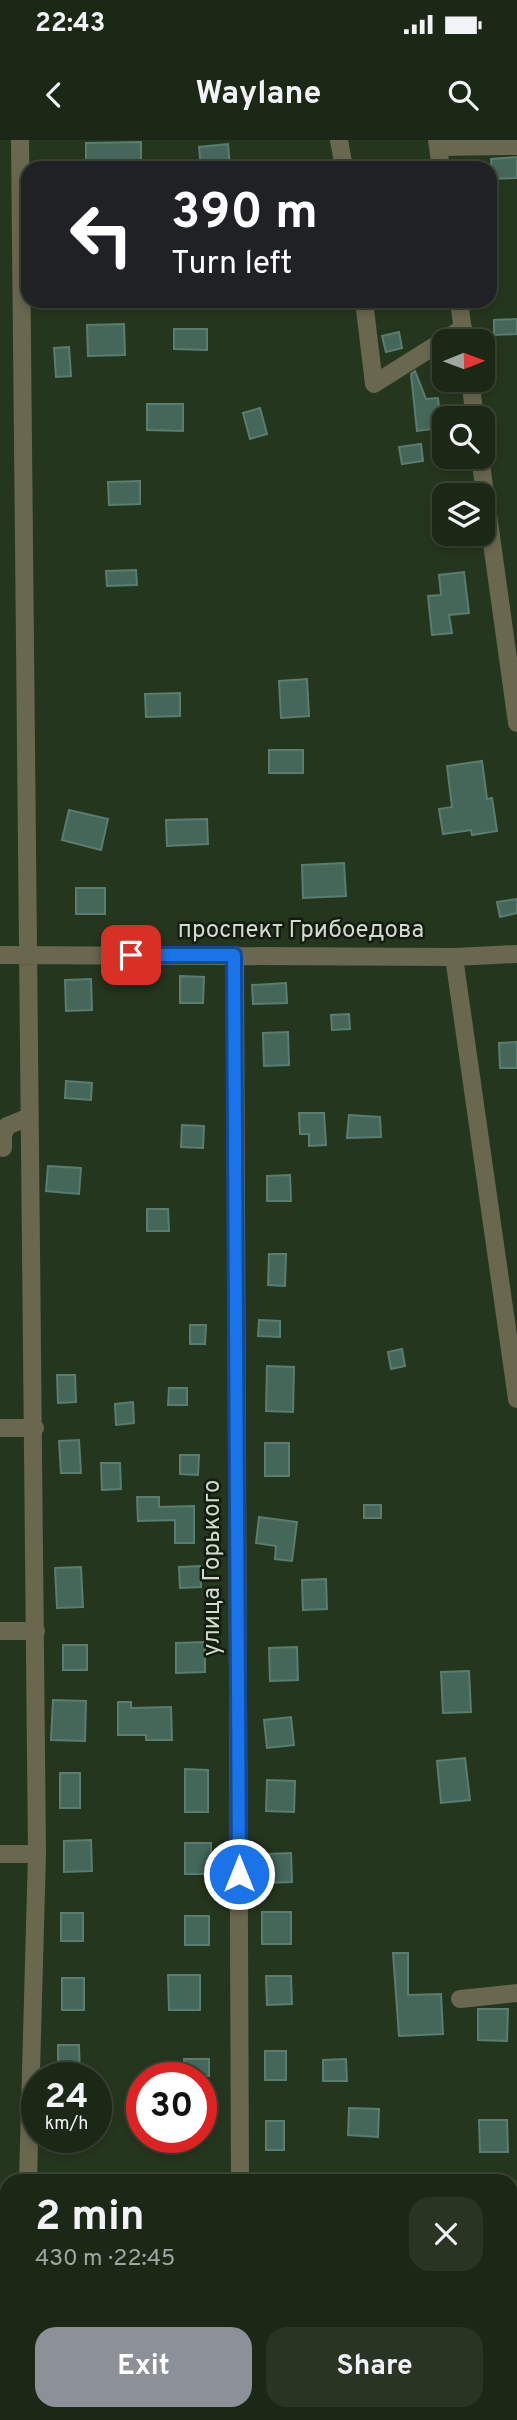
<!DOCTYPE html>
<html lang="en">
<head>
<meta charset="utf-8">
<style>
	:root { --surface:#1c2816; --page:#293423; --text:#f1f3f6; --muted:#a0a6a1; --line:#3a4435; --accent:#8c9099 }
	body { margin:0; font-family:Overpass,sans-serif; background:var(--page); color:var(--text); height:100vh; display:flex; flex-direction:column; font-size:26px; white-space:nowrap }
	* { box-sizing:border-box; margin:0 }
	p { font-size:23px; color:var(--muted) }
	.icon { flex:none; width:38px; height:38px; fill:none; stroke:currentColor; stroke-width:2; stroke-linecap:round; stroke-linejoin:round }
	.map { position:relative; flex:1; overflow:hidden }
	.side { position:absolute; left:0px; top:2034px; width:518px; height:247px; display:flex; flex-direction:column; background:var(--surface); border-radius:21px 21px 0 0; box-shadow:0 4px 10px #0003,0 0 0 2px var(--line) }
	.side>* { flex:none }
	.top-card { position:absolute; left:21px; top:21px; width:476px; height:147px; border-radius:21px; box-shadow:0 4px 10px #0003,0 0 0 2px var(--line); background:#202124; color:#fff; overflow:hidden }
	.needle { width:46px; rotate:89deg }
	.controls { position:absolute; left:432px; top:189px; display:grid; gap:14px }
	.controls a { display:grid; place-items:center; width:63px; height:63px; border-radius:14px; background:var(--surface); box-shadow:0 4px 10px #0003,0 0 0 2px var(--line); font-size:35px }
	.speed { position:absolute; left:21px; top:1922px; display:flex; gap:14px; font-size:35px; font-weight:700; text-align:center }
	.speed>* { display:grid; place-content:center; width:91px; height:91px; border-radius:50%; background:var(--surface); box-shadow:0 4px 10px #0003,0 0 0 2px var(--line); line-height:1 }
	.speed small { font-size:18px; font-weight:400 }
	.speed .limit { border:10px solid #d22; background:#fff; color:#111 }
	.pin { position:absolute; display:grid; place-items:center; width:60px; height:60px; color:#fff; margin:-30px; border-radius:14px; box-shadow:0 4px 10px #0006 }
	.me { position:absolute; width:77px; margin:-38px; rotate:0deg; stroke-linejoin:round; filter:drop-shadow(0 0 5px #0008) }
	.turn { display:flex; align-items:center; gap:24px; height:147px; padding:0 35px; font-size:32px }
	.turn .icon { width:91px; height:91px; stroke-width:2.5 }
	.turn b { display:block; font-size:49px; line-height:60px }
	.round { display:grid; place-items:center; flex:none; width:74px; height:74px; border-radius:21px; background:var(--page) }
	.overview { display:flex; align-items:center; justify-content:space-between; height:119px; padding:0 35px }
	h1 { font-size:42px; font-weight:700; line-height:52px }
	.button { display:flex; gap:14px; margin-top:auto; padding:14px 35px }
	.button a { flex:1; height:80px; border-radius:21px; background:var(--accent); color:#fff; font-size:28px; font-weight:700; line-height:80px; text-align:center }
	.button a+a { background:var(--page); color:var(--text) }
	.status { display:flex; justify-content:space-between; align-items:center; height:49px; padding:0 35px; background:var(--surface); direction:ltr }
	.status svg { height:19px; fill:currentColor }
	header { display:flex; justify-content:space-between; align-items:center; height:91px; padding:0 35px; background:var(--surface); font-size:32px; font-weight:700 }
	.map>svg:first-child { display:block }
</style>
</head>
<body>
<div class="status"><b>22:43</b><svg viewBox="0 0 49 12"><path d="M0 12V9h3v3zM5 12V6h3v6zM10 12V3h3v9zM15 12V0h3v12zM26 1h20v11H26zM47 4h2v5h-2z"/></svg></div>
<header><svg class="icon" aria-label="back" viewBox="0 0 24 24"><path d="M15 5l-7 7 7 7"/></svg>Waylane<svg class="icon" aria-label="search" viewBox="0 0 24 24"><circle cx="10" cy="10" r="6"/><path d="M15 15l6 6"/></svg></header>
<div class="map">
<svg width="517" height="2280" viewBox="0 0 517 2280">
	<rect width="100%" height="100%" fill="#25361e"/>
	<path fill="#44675a" stroke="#597d6f" stroke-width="2" d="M141 2V28H86V3Z
		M228 4 230 27 201 28 199 7Z
		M517 17V38L492 39 491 19Z
		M517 179V194L494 195V180Z
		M124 184 125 215 88 216 87 185Z
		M174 189H207V210L174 209Z
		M399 192 402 208 386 212 382 196Z
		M69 207 71 236 56 237 54 208Z
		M415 231 426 259 438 258 441 288 417 291 411 234Z
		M147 264H183V291L147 290Z
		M260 268 267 294 250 299 243 273Z
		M421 304 423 321 402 324 399 307Z
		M140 341V364L109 365 108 342Z
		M136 430 137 445 107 446 106 431Z
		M464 432 469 473 449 475 452 493 432 495 428 456 441 455 439 435Z
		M307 539 309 576 281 578 279 541Z
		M180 553V576L146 577 145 554Z
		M269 610H303V633H269Z
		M482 621 487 659 492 658 497 691 472 695 471 690 443 694 439 669 452 667 447 626Z
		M69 670 108 679 101 710 62 700Z
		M207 679 208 704 167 706 166 680Z
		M344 723 346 756 303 758 302 725Z
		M76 748H105V774H76Z
		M517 759V773L500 777 497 762Z
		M180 836 204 837 203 863H180Z
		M91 839 92 870 66 871 65 840Z
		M286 843 287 863 253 864 252 845Z
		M349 874 350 889 332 890 331 875Z
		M288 892 289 925 264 926 263 893Z
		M517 902V928H500L499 903Z
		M66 941 92 943 91 960 65 958Z
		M299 973H324L326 1005 309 1006V994H300Z
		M349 975 380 977 381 997 347 998Z
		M182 985 204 986 203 1008 181 1007Z
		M48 1026 81 1028 79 1054 46 1051Z
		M290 1035 291 1061H267V1036Z
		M147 1069H168L169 1091H147Z
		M269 1114H286L285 1146 268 1145Z
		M259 1180 280 1181V1197L258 1196Z
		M190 1185H206L205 1204H190Z
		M402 1209 405 1226 391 1229 388 1212Z
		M267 1226 294 1227 293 1272 266 1271Z
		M57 1235H75L76 1262 58 1263Z
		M169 1248H187V1265H168Z
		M133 1262 134 1283 116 1285 115 1264Z
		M79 1300 81 1333H61L59 1301Z
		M265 1303H289V1336H265Z
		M180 1315H199L198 1335 180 1334Z
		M101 1323H120L121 1349 102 1350Z
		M137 1357H159V1367L194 1366V1403H175V1380L138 1381Z
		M364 1365H381V1378H364Z
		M259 1377 297 1382 292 1421 275 1419 276 1406 256 1403Z
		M200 1426 201 1447 180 1448 179 1427Z
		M81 1427 83 1467 57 1468 55 1428Z
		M326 1439 327 1469 303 1470 302 1440Z
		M205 1502V1532L176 1533V1503Z
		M63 1505H87V1530H63Z
		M297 1507 298 1540 270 1541 269 1508Z
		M469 1531 471 1572 443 1573 441 1532Z
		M53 1560 86 1561 85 1601 51 1600Z
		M118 1562H131V1568L171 1567 172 1600H146V1595H118Z
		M291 1577 294 1605 267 1608 264 1580Z
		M465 1618 470 1660 441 1663 437 1621Z
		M185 1629 208 1630V1672H185Z
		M60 1633H80V1668H60Z
		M267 1640 295 1641 294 1672 266 1671Z
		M91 1700 92 1731 64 1732V1701Z
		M185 1703H211V1734H185Z
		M291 1713 292 1742 266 1743V1714Z
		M262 1772H291V1804H262Z
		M61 1773H83V1801H61Z
		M185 1776H209V1805H185Z
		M393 1813H408V1855L441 1854 443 1894 399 1896Z
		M168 1835H200V1870H169Z
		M266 1836H291L292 1864 267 1865Z
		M62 1838H84V1870H62Z
		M478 1869H508L507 1901 478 1900Z
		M58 1905H79L80 1937H58Z
		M265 1911H286V1940H265Z
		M184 1919H209V1936L184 1937Z
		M346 1919 347 1941H323V1920Z
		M349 1968 379 1969 378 1997 348 1995Z
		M479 1980H507L508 2012H480Z
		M266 1981H284V2010H266Z"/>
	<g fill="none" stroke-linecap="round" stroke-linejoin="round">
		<path stroke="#69674f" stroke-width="18" d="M20 0 37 1714 28 2040
			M339 0 344 28
			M437 0 441 28
			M438 7 517 6
			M364 161 374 244 463 188
			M459 161 464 199
			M470 240 475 278
			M480 317 517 583
			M0 815 454 817 517 814
			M235 815 240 2040
			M454 817 517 1259
			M3 1008V995L7 986 29 977
			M0 1288H35
			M0 1491H36
			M0 1714H37
			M460 1859 517 1853
			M0 2096H7
			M511 2203 517 2202
			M27 2273V2280
			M315 2273V2280"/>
	</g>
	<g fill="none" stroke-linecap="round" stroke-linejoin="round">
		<g stroke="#114b97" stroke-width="18">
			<path id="route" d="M131 815H234L239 1734"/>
		</g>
		<use href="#route" stroke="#1a73e8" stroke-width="12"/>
	</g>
	<g text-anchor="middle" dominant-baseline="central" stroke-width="5" stroke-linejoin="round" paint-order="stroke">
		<g font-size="24" fill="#d0dbcc" stroke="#141b10">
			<text x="301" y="791">проспект Грибоедова</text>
			<text transform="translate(213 1428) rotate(-90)">улица Горького</text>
		</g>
	</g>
</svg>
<div class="controls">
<a><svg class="needle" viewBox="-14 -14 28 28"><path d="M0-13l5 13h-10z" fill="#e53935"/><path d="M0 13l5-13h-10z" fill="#a0a6a1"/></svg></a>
<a><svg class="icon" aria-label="search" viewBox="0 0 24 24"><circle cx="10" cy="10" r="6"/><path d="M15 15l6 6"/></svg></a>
<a><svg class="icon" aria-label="layers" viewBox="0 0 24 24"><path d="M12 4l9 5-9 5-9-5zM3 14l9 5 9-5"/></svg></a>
</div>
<div class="speed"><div>24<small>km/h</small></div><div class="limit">30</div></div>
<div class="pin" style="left:131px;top:815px;background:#d93025"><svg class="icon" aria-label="arrive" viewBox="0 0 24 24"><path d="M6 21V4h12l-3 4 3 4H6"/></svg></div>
<svg class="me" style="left:239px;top:1734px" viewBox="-20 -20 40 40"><circle r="17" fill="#1a73e8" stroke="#fff" stroke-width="3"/><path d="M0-11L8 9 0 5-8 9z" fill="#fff"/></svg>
<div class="top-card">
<div class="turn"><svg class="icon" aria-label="left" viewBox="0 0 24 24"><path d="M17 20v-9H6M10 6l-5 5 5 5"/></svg><div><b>390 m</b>Turn left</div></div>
</div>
<section class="side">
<div class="overview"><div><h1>2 min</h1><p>430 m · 22:45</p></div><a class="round"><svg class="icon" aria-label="close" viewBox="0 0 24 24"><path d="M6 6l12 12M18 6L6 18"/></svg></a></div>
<div class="button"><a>Exit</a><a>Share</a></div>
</section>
</div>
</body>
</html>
